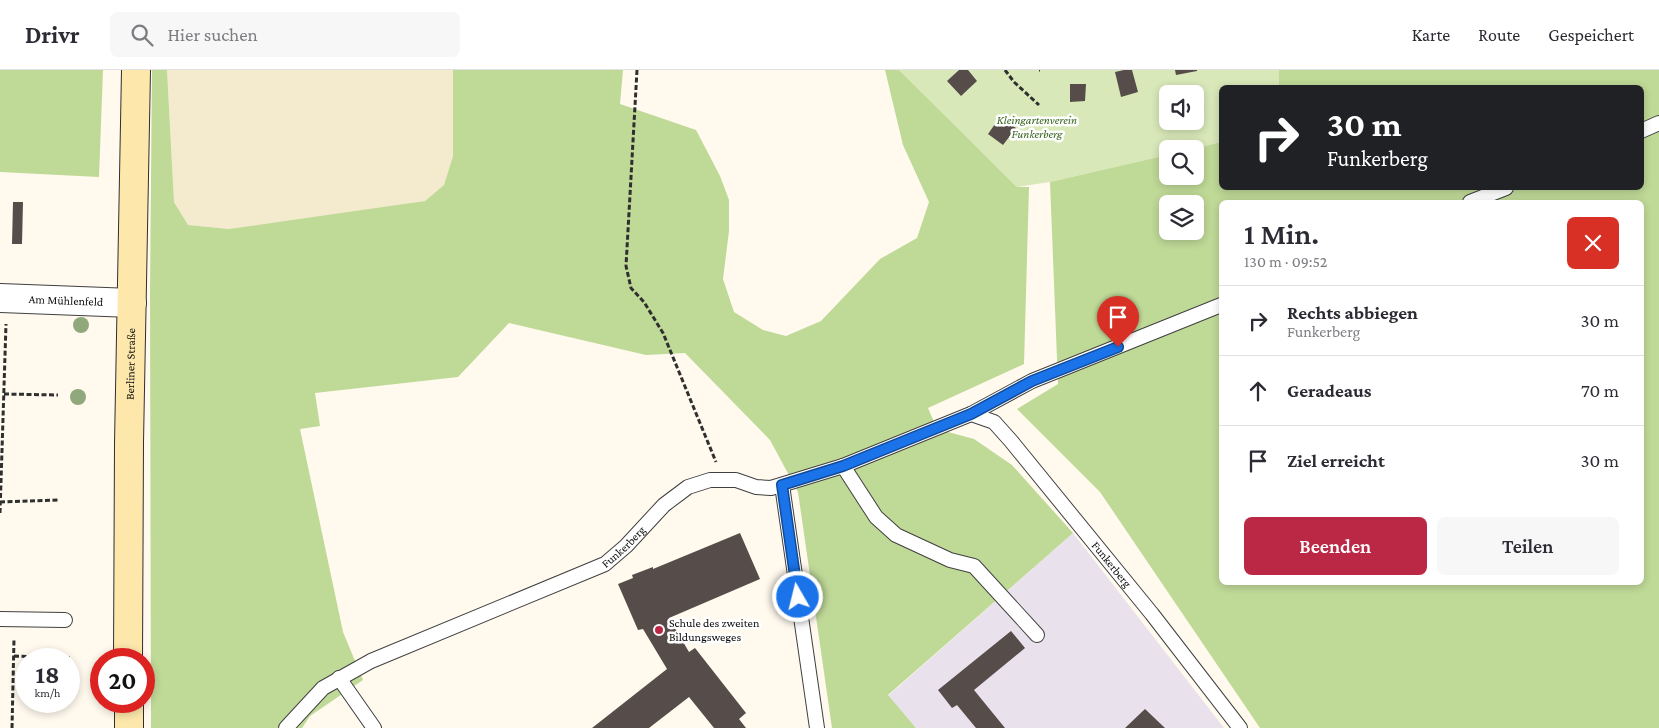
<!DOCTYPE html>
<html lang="de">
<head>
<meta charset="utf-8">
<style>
	:root { --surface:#fff; --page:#f7f7f7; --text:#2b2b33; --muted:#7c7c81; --line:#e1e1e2; --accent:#bb2845 }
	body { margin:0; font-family:"Crimson Pro",serif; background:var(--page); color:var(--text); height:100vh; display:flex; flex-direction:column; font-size:19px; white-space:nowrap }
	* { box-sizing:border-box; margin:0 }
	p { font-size:16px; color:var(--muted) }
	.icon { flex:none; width:28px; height:28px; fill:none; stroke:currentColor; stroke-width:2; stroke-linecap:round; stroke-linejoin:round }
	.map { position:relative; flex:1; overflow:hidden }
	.panel { position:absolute; left:1219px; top:130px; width:425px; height:385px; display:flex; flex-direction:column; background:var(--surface); border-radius:8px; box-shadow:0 2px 8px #0003 }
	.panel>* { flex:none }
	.banner { position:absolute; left:1219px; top:15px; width:425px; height:105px; border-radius:8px; box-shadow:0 2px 8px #0003; background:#202124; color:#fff; overflow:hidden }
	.fabs { position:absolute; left:1159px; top:15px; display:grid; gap:10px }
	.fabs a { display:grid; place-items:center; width:45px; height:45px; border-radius:8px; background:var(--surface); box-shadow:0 2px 8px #0003; font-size:25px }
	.speed { position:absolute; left:15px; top:578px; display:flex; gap:10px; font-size:25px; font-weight:700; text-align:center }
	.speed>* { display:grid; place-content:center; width:65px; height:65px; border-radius:50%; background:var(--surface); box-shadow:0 2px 8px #0003; line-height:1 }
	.speed small { font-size:12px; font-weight:400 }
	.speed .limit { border:8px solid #d22; background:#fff; color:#111 }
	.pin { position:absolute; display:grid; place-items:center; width:42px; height:42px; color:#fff; margin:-51px -21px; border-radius:50% 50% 50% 0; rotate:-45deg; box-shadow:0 0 5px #0007 }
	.pin .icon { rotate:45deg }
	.me { position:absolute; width:55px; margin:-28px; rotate:352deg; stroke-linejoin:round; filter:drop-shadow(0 0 4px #0008) }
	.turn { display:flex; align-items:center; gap:18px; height:105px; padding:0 25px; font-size:22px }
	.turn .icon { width:65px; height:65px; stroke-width:2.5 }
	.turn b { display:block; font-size:35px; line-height:42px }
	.round { display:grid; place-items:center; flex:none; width:52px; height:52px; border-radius:8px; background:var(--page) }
	.head { display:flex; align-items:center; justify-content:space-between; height:85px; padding:0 25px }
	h1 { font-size:30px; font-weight:600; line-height:38px }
	.button { display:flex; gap:10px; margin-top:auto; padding:10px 25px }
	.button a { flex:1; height:58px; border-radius:8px; background:var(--accent); color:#fff; font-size:20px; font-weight:600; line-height:58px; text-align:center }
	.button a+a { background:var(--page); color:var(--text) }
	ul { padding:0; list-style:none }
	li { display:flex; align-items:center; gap:15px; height:70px; padding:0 25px; border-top:1px solid var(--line) }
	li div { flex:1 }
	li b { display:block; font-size:19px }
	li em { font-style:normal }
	header { display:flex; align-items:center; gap:30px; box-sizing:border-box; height:70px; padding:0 25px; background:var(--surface); border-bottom:1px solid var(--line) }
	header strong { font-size:24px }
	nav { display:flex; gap:28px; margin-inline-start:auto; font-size:18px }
	.search { width:350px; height:45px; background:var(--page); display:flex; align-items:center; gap:12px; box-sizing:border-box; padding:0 18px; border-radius:8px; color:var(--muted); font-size:19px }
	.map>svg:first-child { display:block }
</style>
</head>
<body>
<header>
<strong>Drivr</strong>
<div class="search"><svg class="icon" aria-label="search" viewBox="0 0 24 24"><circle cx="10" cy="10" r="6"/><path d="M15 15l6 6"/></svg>Hier suchen</div>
<nav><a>Karte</a><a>Route</a><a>Gespeichert</a></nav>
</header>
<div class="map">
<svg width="1659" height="658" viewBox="0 0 1659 658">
	<rect width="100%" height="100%" fill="#fff9ee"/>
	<path fill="#e9e1ec" d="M1073 463 1224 658H916L888 626Z"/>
	<path fill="#f4ebce" d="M167 0H453V86L444 115 425 131 303 150 229 159 188 155 174 132Z"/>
	<path fill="#d8e8b8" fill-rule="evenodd" d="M899 0H1279V17L1221 18V72L1192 79H1168L1167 85 1050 112 1017 117ZM1168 24H1195V51H1168Z"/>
	<path fill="#bfd997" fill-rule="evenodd" d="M0 0H103L99 107 0 102Z
		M152 0H167L174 132 188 155 229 159 425 131 444 115 453 86V0H623L620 34 696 60 720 106 729 130V161L723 209 734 242 763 260 786 266 821 251 880 189 917 168 929 132 903 75 885 0H899L1017 117H1029L1024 294 928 338 937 359 974 369 1012 395 1073 463 888 625 916 658H832L798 422 770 370 685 283 646 285 509 253 458 307 315 323 320 356 300 359 343 562 363 610 310 646 302 658H151L150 222Z
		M1279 0H1659V658H1260L1100 422 1017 339 1058 314 1050 112 1167 85 1168 106H1195V79H1192L1221 72V118H1641V18H1279ZM1221 132H1641V512H1221ZM1168 134H1195V161H1168Z"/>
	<path fill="#564c4a" d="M959 0H968L977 11 961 26 947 11Z
		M1124 0H1132L1138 22 1121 27 1115 2Z
		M1175 0H1197V1L1176 5Z
		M1070 14H1086L1085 31 1070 32Z
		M1000 47 1016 58 1003 75 988 64Z
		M13 132H23L22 174H12Z
		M740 463 760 509 669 548 689 582 695 578 746 643 739 649 746 658H714L689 627 649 658H592L667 599 643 559 638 560 618 514 633 508 632 505 653 497V499Z
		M1011 561 1025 578 974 620 1005 658H976L957 635 952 638 938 620Z
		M1145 639 1165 658H1125Z"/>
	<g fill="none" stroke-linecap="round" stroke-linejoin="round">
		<g stroke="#404040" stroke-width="16">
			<g id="lane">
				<path d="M1641 61 1659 53"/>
				<path d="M1470 132 1506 118"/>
				<path id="s1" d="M971 344 994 352 1011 371 1152 544 1240 658"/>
				<path d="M843 396 876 447 896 465 950 490 974 496 1037 565"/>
				<path d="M782 415 817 658"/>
				<path d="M0 549 65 550"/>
				<path d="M339 608 374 658"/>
				<path id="s2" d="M286 658 323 618 371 591 605 494 626 476 664 435 688 417 710 410H736L756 417 771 418 843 396 971 344 1032 311 1221 235"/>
			</g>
		</g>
		<g stroke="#404040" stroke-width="30">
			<g id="street">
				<path id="s3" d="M0 228 132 233"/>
			</g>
		</g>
		<g stroke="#2f2f2f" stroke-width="30">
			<g id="secondary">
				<path id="s4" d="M128 589 129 373 136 0"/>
				<path d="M129 631V658"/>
			</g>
		</g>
		<path stroke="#2f2f2f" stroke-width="3" stroke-dasharray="5 2.5" stroke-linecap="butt" d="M637 0 626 196 631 218 644 232 663 263 716 392
			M1005 0 1014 12 1039 35
			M1039 0H1040
			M4 324 58 325
			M0 432 60 430
			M0 443 6 254
			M14 586 70 588
			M12 658 14 569"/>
		<use href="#lane" stroke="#fff" stroke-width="14"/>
		<use href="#street" stroke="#fff" stroke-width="28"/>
		<use href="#secondary" stroke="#fde7aa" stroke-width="28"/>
	</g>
	<g fill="#91a77c">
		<circle cx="81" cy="255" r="8"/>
		<circle cx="78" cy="327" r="8"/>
	</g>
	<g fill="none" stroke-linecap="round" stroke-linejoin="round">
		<g stroke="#114b97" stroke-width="12">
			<path id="route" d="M798 527 782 415 843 396 971 344 1032 311 1118 277"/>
		</g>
		<use href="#route" stroke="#1a73e8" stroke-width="9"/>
	</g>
	<circle fill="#bb2845" stroke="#fff" stroke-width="2" cx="659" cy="560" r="5"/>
	<g text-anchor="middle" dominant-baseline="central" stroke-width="5" stroke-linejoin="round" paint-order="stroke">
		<g font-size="12" font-style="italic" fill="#37641f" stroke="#fff">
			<text x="1037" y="50">Kleingartenverein<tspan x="1037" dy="14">Funkerberg</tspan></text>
		</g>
		<g font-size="12" fill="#0d0d0d" stroke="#fff">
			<text stroke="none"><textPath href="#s3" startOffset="66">Am Mühlenfeld</textPath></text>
			<text stroke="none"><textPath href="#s4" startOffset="295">Berliner Straße</textPath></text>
			<text stroke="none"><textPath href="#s2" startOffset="388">Funkerberg</textPath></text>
			<text stroke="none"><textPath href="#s1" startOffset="209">Funkerberg</textPath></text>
		</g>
		<g font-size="12" fill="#0d0d0d" stroke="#fff" text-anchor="start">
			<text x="669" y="553">Schule des zweiten<tspan x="669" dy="14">Bildungsweges</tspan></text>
		</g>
	</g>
</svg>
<div class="fabs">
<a><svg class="icon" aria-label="sound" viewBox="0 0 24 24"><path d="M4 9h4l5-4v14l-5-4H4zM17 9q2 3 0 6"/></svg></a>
<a><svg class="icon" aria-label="search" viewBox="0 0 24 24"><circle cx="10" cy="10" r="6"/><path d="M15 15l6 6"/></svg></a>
<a><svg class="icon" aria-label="layers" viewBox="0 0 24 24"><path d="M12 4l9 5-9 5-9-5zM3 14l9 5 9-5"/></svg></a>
</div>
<div class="speed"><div>18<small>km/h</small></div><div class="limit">20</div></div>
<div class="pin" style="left:1118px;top:277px;background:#d93025"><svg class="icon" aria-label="arrive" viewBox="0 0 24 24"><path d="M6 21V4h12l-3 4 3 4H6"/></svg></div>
<svg class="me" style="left:798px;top:527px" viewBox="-20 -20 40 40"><circle r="17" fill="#1a73e8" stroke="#fff" stroke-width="3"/><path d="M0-11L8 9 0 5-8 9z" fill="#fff"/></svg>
<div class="banner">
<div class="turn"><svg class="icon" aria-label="right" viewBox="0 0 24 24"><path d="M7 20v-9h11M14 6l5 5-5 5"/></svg><div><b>30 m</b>Funkerberg</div></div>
</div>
<section class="panel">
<div class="head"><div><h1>1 Min.</h1><p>130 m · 09:52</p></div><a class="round" style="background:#d93025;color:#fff"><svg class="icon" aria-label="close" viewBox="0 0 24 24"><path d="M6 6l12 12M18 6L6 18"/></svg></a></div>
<ul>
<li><svg class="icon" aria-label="right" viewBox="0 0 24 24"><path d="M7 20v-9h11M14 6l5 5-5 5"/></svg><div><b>Rechts abbiegen</b><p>Funkerberg</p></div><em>30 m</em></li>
<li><svg class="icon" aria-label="ahead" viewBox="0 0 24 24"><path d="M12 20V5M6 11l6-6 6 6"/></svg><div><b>Geradeaus</b></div><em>70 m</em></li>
<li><svg class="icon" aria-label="arrive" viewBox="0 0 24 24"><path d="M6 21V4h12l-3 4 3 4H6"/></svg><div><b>Ziel erreicht</b></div><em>30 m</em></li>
</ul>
<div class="button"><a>Beenden</a><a>Teilen</a></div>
</section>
</div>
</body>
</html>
